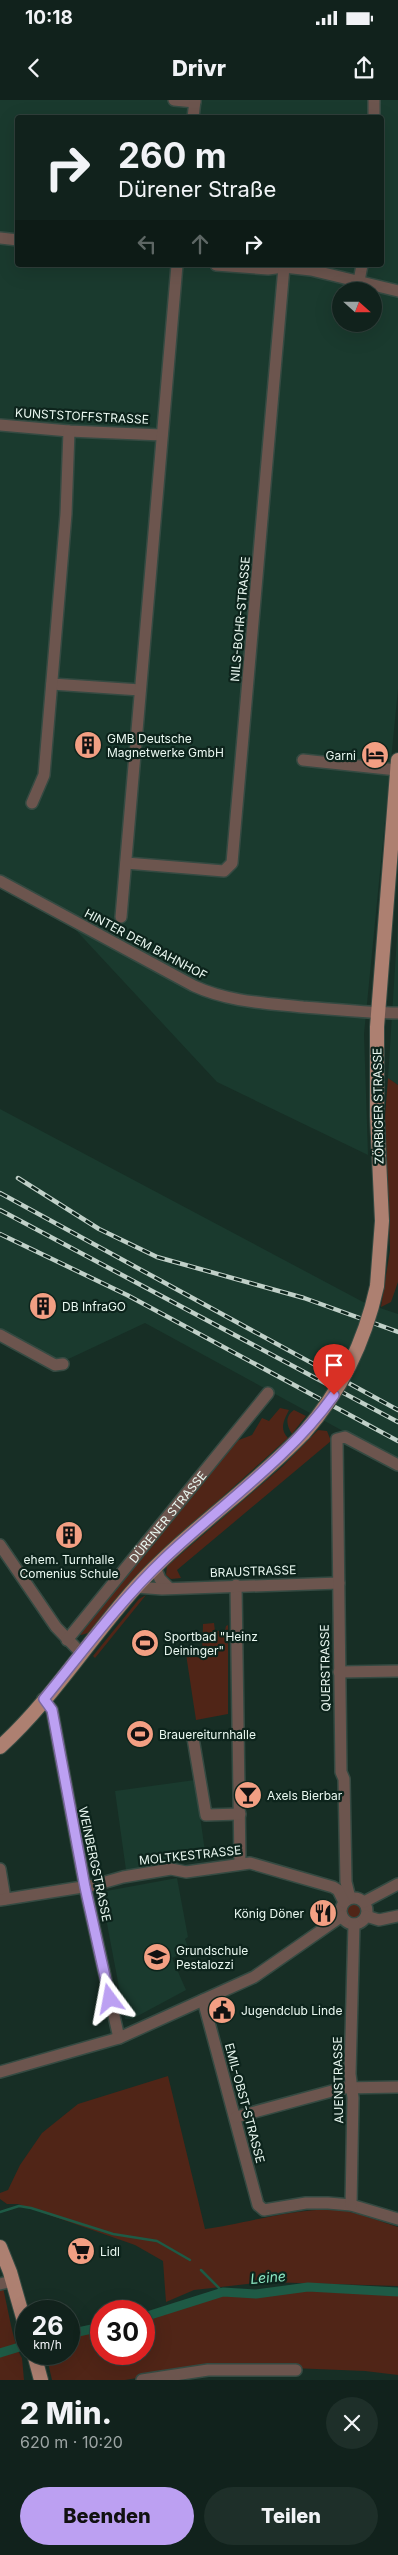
<!DOCTYPE html>
<html lang="de">
<head>
<meta charset="utf-8">
<style>
	:root { --surface:#11221c; --page:#1e2f29; --text:#f1f3f6; --muted:#9ca4a3; --line:#303f3b; --accent:#bca0f2 }
	body { margin:0; font-family:Inter,sans-serif; background:var(--page); color:var(--text); height:100vh; display:flex; flex-direction:column; font-size:19px; white-space:nowrap }
	* { box-sizing:border-box; margin:0 }
	p { font-size:16px; color:var(--muted) }
	.icon { flex:none; width:28px; height:28px; fill:none; stroke:currentColor; stroke-width:2; stroke-linecap:round; stroke-linejoin:round }
	.map { position:relative; height:2280px; overflow:hidden }
	.details { display:flex; flex-direction:column; background:var(--surface); flex:1 }
	.details>* { flex:none }
	.hud { position:absolute; left:15px; top:15px; width:369px; height:152px; border-radius:5px; box-shadow:0 5px 20px #0002,0 0 0 1px var(--line); background:#11221c; color:var(--text); overflow:hidden }
	.needle { width:32px; rotate:111deg }
	.tools { position:absolute; left:332px; top:182px; display:grid; gap:10px }
	.tools a { display:grid; place-items:center; width:50px; height:50px; border-radius:50%; background:var(--surface); box-shadow:0 5px 20px #0002,0 0 0 1px var(--line); font-size:25px }
	.speed { position:absolute; left:15px; top:2200px; display:flex; gap:10px; font-size:25px; font-weight:700; text-align:center }
	.speed>* { display:grid; place-content:center; width:65px; height:65px; border-radius:50%; background:var(--surface); box-shadow:0 5px 20px #0002,0 0 0 1px var(--line); line-height:1 }
	.speed small { font-size:12px; font-weight:400 }
	.speed .limit { border:8px solid #d22; background:#fff; color:#111 }
	.pin { position:absolute; display:grid; place-items:center; width:42px; height:42px; color:#fff; margin:-51px -21px; border-radius:50% 50% 50% 0; rotate:-45deg; box-shadow:0 0 5px #0007 }
	.pin .icon { rotate:45deg }
	.me { position:absolute; width:55px; margin:-28px; rotate:347deg; stroke-linejoin:round; filter:drop-shadow(0 0 4px #0008) }
	.turn { display:flex; align-items:center; gap:18px; height:105px; padding:0 20px; font-size:22px }
	.turn .icon { width:65px; height:65px; stroke-width:2.5 }
	.turn b { display:block; font-size:35px; line-height:42px }
	.lanes { display:flex; align-items:center; height:48px; padding:0 20px; background:#0003; justify-content:center; gap:25px; direction:ltr }
	.lanes .off { opacity:.35 }
	.round { display:grid; place-items:center; flex:none; width:52px; height:52px; border-radius:26px; background:var(--page) }
	.summary { display:flex; align-items:center; justify-content:space-between; height:85px; padding:0 20px }
	h1 { font-size:30px; font-weight:800; line-height:38px }
	.cta { display:flex; gap:10px; margin-top:auto; padding:10px 20px }
	.cta a { flex:1; height:58px; border-radius:30px; background:var(--accent); color:#111; font-size:20px; font-weight:800; line-height:58px; text-align:center }
	.cta a+a { background:var(--page); color:var(--text) }
	.status { display:flex; justify-content:space-between; align-items:center; height:35px; padding:0 25px; background:var(--surface); direction:ltr }
	.status svg { height:14px; fill:currentColor }
	header { display:flex; justify-content:space-between; align-items:center; height:65px; padding:0 20px; background:var(--surface); font-size:22px; font-weight:800 }
	.map>svg:first-child { display:block }
</style>
</head>
<body>
<div class="status"><b>10:18</b><svg viewBox="0 0 49 12"><path d="M0 12V9h3v3zM5 12V6h3v6zM10 12V3h3v9zM15 12V0h3v12zM26 1h20v11H26zM47 4h2v5h-2z"/></svg></div>
<header><svg class="icon" aria-label="back" viewBox="0 0 24 24"><path d="M15 5l-7 7 7 7"/></svg>Drivr<svg class="icon" aria-label="share" viewBox="0 0 24 24"><path d="M12 15V3M7 8l5-5 5 5M5 13v7h14v-7"/></svg></header>
<div class="map">
<svg width="398" height="2280" viewBox="0 0 398 2280">
	<rect width="100%" height="100%" fill="#172e25"/>
	<path fill="#1a3a2e" fill-rule="evenodd" d="M0 0H398V589L364 934 368 1055 217 982 73 827 0 786ZM18 18H381V165H18ZM341 191H374V224H341Z
		M398 821V985L388 978Z
		M0 1009 365 1203 398 1214V1361L145 1223 62 1262 0 1233Z
		M195 1680 206 1759 126 1770 115 1691Z
		M177 1778 188 1837 185 1839 189 1850 172 1858 186 1890 132 1919H125L101 1792Z"/>
	<path fill="#502517" d="M388 978 398 985V1182L391 1202 381 1207 390 1150 385 1017Z
		M280 1308 289 1310C284 1320 279 1329 288 1338L148 1464 88 1533 81 1535 78 1533 135 1461 141 1459 157 1439 155 1436 231 1343 252 1335 262 1318 269 1321Z
		M294 1310 306 1316 292 1334C286 1325 285 1316 294 1310Z
		M318 1330 327 1331 331 1341 177 1470 181 1478 171 1479 166 1475 167 1466 283 1366Z
		M146 1495 95 1558 93 1556 139 1499Z
		M214 1523 215 1531H225L226 1526 228 1525V1614L196 1620 186 1554 202 1555 203 1524Z
		M345 1811a9 9 0 1 1 18 0a9 9 0 1 1-18 0Z
		M168 1976 205 2129C243 2124 302 2106 339 2110 359 2113 379 2121 398 2127V2186L266 2182 194 2190 166 2202 163 2161 135 2145 18 2104H7L0 2099V2093L8 2090 20 2065 42 2033 78 2004Z
		M0 2184H2C7 2202 13 2245 22 2258L24 2280H0Z
		M308 2187 398 2192V2275L365 2271 292 2268 180 2271 125 2280H52L46 2254H69V2234L101 2227V2254H144V2217L223 2192 256 2194Z"/>
	<g fill="none" stroke-linecap="round" stroke-linejoin="round">
		<path stroke="#1e5a45" stroke-width="2.5" d="M0 2112 19 2106 31 2108 113 2134 157 2141 190 2160
			M201 2170 223 2192"/>
		<path stroke="#1e5a45" stroke-width="9" d="M144 2217 223 2192 256 2194 308 2187 398 2192
			M69 2234 101 2227
			M0 2253 26 2245"/>
		<g stroke="#354a42" stroke-width="14">
			<g id="minor">
				<path d="M174 0 195 2"/>
				<path d="M374 0V18"/>
				<path d="M193 18 195 0"/>
				<path d="M0 138 18 140"/>
				<path d="M216 165 268 169 284 167 311 170 398 191"/>
				<path d="M359 181 362 165"/>
				<path d="M0 325 69 331 162 335"/>
				<path d="M52 584 140 590"/>
				<path d="M303 660 397 670"/>
				<path d="M32 703 44 675 66 414 69 331"/>
				<path d="M126 763 224 771 232 763 284 167"/>
				<path d="M0 781 194 886C229 902 265 903 303 907 335 909 366 913 398 913"/>
				<path d="M121 817 177 165"/>
				<path d="M0 1235 55 1265 63 1264"/>
				<path d="M0 1445 56 1527 81 1553"/>
				<path d="M155 1467 160 1479 168 1487"/>
				<path d="M236 1485 240 1764"/>
				<path d="M136 1487 162 1489 339 1483"/>
				<path id="s1" d="M67 1540 268 1293"/>
				<path d="M339 1572 398 1571"/>
				<path d="M43 1599 52 1610 85 1787 119 1938"/>
				<path d="M193 1638 206 1715 240 1714"/>
				<path d="M0 1769 5 1799"/>
				<circle cx="354" cy="1811" r="13"/>
				<path d="M350 1798 346 1782 344 1679 341 1672 337 1339 345 1337 398 1365"/>
				<path d="M0 1800 95 1785 123 1777 171 1769 186 1772 250 1763 333 1787 338 1790 344 1802"/>
				<path d="M364 1802 398 1784"/>
				<path d="M366 1816 379 1820 398 1816"/>
				<path d="M203 1900 258 2105 264 2110 306 2103H328L351 2105 398 2119"/>
				<path d="M0 1972 119 1938 203 1900 254 1877 342 1816"/>
				<path d="M236 2017 343 1988 398 1987"/>
				<path d="M351 2105 353 1998 350 1974 354 1824"/>
				<path d="M0 2184 13 2181"/>
				<path d="M142 2280 208 2270H296"/>
			</g>
		</g>
		<g stroke="#354a42" stroke-width="16">
			<path id="major" d="M377 1186 382 1121 377 1016V927L398 660
				M0 1647C50 1602 90 1538 136 1487 187 1431 252 1388 304 1333
				M0 2147 10 2172 26 2228
				M34 2254 41 2280"/>
		</g>
		<use href="#minor" stroke="#6c554e" stroke-width="11"/>
		<use href="#major" stroke="#ad8071" stroke-width="14"/>
		<g stroke="#c0d0c8" stroke-width="4.5">
			<path id="rail" d="M18 1078 99 1129 157 1157 304 1198 398 1232
				M0 1093 398 1310
				M0 1110 398 1322
				M0 1134 127 1195 398 1341"/>
		</g>
		<use href="#rail" stroke="#0d241c" stroke-width="2.5" stroke-dasharray="8" stroke-linecap="butt"/>
		<g stroke="#354a42" stroke-width="16" stroke-linecap="butt">
			<path id="major-bridge" d="M304 1333C342 1290 365 1241 377 1186"/>
		</g>
		<use href="#major-bridge" stroke="#ad8071" stroke-width="14"/>
	</g>
	<g fill="none" stroke-linecap="round" stroke-linejoin="round">
		<g stroke="#7a689d" stroke-width="12">
			<path id="route" d="M110 1899 85 1787 52 1610 44 1599C83 1551 120 1501 165 1458 222 1404 288 1359 334 1295"/>
		</g>
		<use href="#route" stroke="#bca0f2" stroke-width="9"/>
	</g>
	<defs>
		<g id="building-disc" transform="scale(1.4375)"><circle r="9.5" fill="#f39f83" stroke="#0d241c"/><path d="M-4-6H4V6H1V3H-1V6H-4ZM-2.5-4.3h1.7v1.8h-1.7ZM.8-4.3h1.7v1.8H.8ZM-2.5-1h1.7V.8h-1.7ZM.8-1h1.7V.8H.8Z" fill="#111"/></g>
		<g id="hotel-disc" transform="scale(1.4375)"><circle r="9.5" fill="#f39f83" stroke="#0d241c"/><path d="M-6-4.5h1.5V1H6V5H4.5V3h-9V5H-6ZM-4 0a1.8 1.8 0 1 1 3.6 0ZM.5 0V-2.5h3Q6-2.5 6 0Z" fill="#111"/></g>
		<g id="stadium-disc" transform="scale(1.4375)"><circle r="9.5" fill="#f39f83" stroke="#0d241c"/><path d="M0-5a6.5 5 0 1 0 0 10a6.5 5 0 1 0 0-10ZM-3.5-1.8h7v3.6h-7Z" fill="#111"/></g>
		<g id="bar-disc" transform="scale(1.4375)"><circle r="9.5" fill="#f39f83" stroke="#0d241c"/><path d="M-6-5H6L.8 .8V4.5H3.5V6h-7V4.5H-.8V.8Z" fill="#111"/></g>
		<g id="restaurant-disc" transform="scale(1.4375)"><circle r="9.5" fill="#f39f83" stroke="#0d241c"/><path d="M-5-6h1v4h1v-4h1v4h1v-4h1v5L-1.5 .5V6h-2V.5L-5-1ZM5-6V6H3V1.5H1.5Q1.5-4 5-6Z" fill="#111"/></g>
		<g id="school-disc" transform="scale(1.4375)"><circle r="9.5" fill="#f39f83" stroke="#0d241c"/><path d="M0-5L7-2L0 1L-7-2ZM-4 1L0 2.5L4 1V4Q0 6-4 4Z" fill="#111"/></g>
		<g id="civic-disc" transform="scale(1.4375)"><circle r="9.5" fill="#f39f83" stroke="#0d241c"/><path d="M-.6-6.5H3V-4.5H.6V-3L4-1V1h2V6H-6V1h2V-1L-.6-3ZM-1.2 2.5V6h2.4V2.5Z" fill="#111"/></g>
		<g id="supermarket-disc" transform="scale(1.4375)"><circle r="9.5" fill="#f39f83" stroke="#0d241c"/><path d="M-6-5.5h2.5l.6 2H6L4.5 2H-2.5L-4.4-4H-6ZM-1.5 3.2a1.3 1.3 0 1 0 .1 0ZM3 3.2a1.3 1.3 0 1 0 .1 0Z" fill="#111"/></g>
	</defs>
	<g fill-rule="evenodd">
		<use href="#building-disc" x="88" y="645"/>
		<use href="#hotel-disc" x="375" y="655"/>
		<use href="#building-disc" x="43" y="1206"/>
		<use href="#building-disc" x="69" y="1435"/>
		<use href="#stadium-disc" x="145" y="1543"/>
		<use href="#stadium-disc" x="140" y="1634"/>
		<use href="#bar-disc" x="248" y="1695"/>
		<use href="#restaurant-disc" x="323" y="1813"/>
		<use href="#school-disc" x="157" y="1857"/>
		<use href="#civic-disc" x="222" y="1910"/>
		<use href="#supermarket-disc" x="81" y="2151"/>
	</g>
	<g text-anchor="middle" dominant-baseline="central" stroke-width="4.5" stroke-linejoin="round" paint-order="stroke">
		<g font-size="12" fill="#eaf8f1" stroke="#0d241c">
			<text transform="translate(82 316) rotate(3)">KUNSTSTOFFSTRASSE</text>
			<text transform="translate(240 519) rotate(-85)">NILS-BOHR-STRASSE</text>
			<text transform="translate(146 844) rotate(28)">HINTER DEM BAHNHOF</text>
			<text transform="translate(378 1006) rotate(-91)">ZÖRBIGER STRASSE</text>
			<text stroke="none"><textPath href="#s1" startOffset="159">DÜRENER STRASSE</textPath></text>
			<text transform="translate(253 1471) rotate(-2)">BRAUSTRASSE</text>
			<text transform="translate(325 1568) rotate(-91)">QUERSTRASSE</text>
			<text transform="translate(190 1755) rotate(-6)">MOLTKESTRASSE</text>
			<text transform="translate(95 1764) rotate(78)">WEINBERGSTRASSE</text>
			<text transform="translate(338 1980) rotate(-91)">AUENSTRASSE</text>
			<text transform="translate(245 2003) rotate(75)">EMIL-OBST-STRASSE</text>
		</g>
		<g font-size="12" fill="#eaf8f1" stroke="#0d241c" text-anchor="start">
			<text x="107" y="638">GMB Deutsche<tspan x="107" dy="14">Magnetwerke GmbH</tspan></text>
			<text x="356" y="655" text-anchor="end">Garni</text>
			<text x="62" y="1206">DB InfraGO</text>
			<text x="69" y="1459" text-anchor="middle">ehem. Turnhalle<tspan x="69" dy="14">Comenius Schule</tspan></text>
			<text x="164" y="1536">Sportbad "Heinz<tspan x="164" dy="14">Deininger"</tspan></text>
			<text x="159" y="1634">Brauereiturnhalle</text>
			<text x="267" y="1695">Axels Bierbar</text>
			<text x="304" y="1813" text-anchor="end">König Döner</text>
			<text x="176" y="1850">Grundschule<tspan x="176" dy="14">Pestalozzi</tspan></text>
			<text x="241" y="1910">Jugendclub Linde</text>
			<text x="100" y="2151">Lidl</text>
		</g>
		<g font-size="14" font-style="italic" fill="#8be5c1" stroke="#0d241c">
			<text transform="translate(268 2177) rotate(-5)">Leine</text>
		</g>
	</g>
</svg>
<div class="tools">
<a><svg class="needle" viewBox="-14 -14 28 28"><path d="M0-13l5 13h-10z" fill="#e53935"/><path d="M0 13l5-13h-10z" fill="#9ca4a3"/></svg></a>
</div>
<div class="speed"><div>26<small>km/h</small></div><div class="limit">30</div></div>
<div class="pin" style="left:334px;top:1295px;background:#d93025"><svg class="icon" aria-label="arrive" viewBox="0 0 24 24"><path d="M6 21V4h12l-3 4 3 4H6"/></svg></div>
<svg class="me" style="left:110px;top:1899px" viewBox="-20 -20 40 40"><path d="M0-17L14 15 0 8-14 15z" fill="#bca0f2" stroke="#fff" stroke-width="4"/></svg>
<div class="hud">
<div class="turn"><svg class="icon" aria-label="right" viewBox="0 0 24 24"><path d="M7 20v-9h11M14 6l5 5-5 5"/></svg><div><b>260 m</b>Dürener Straße</div></div>
<div class="lanes"><svg class="icon off" aria-label="left" viewBox="0 0 24 24"><path d="M17 20v-9H6M10 6l-5 5 5 5"/></svg><svg class="icon off" aria-label="ahead" viewBox="0 0 24 24"><path d="M12 20V5M6 11l6-6 6 6"/></svg><svg class="icon" aria-label="right" viewBox="0 0 24 24"><path d="M7 20v-9h11M14 6l5 5-5 5"/></svg></div>
</div>
</div>
<section class="details">
<div class="summary"><div><h1>2 Min.</h1><p>620 m · 10:20</p></div><a class="round"><svg class="icon" aria-label="close" viewBox="0 0 24 24"><path d="M6 6l12 12M18 6L6 18"/></svg></a></div>
<div class="cta"><a>Beenden</a><a>Teilen</a></div>
</section>
</body>
</html>
